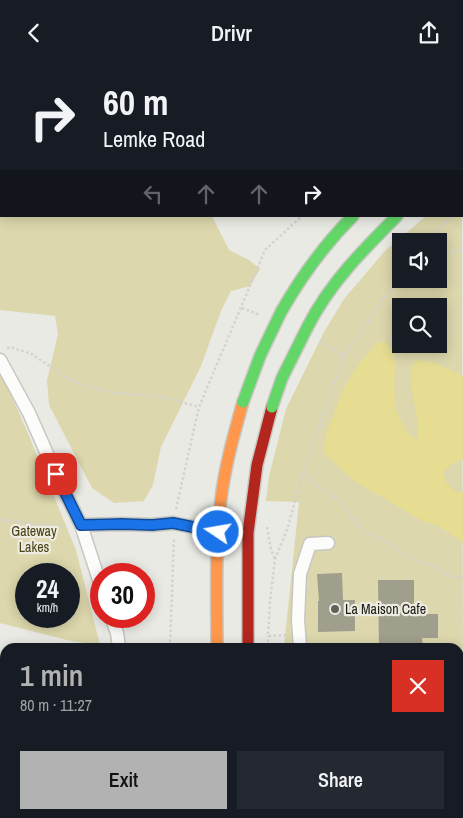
<!DOCTYPE html>
<html lang="en">
<head>
<meta charset="utf-8">
<style>
	:root { --surface:#171b24; --page:#242831; --text:#f1f3f6; --muted:#9ea1a6; --accent:#b1b2b1 }
	body { margin:0; font-family:"Archivo Narrow",sans-serif; background:var(--page); color:var(--text); height:100vh; display:flex; flex-direction:column; font-size:19px; white-space:nowrap }
	* { box-sizing:border-box; margin:0 }
	p { font-size:16px; color:var(--muted) }
	.icon { flex:none; width:28px; height:28px; fill:none; stroke:currentColor; stroke-width:2; stroke-linecap:round; stroke-linejoin:round }
	.map { position:relative; flex:1; overflow:hidden }
	.sheet { position:absolute; left:0px; top:578px; width:464px; height:176px; display:flex; flex-direction:column; background:var(--surface); border-radius:15px 15px 0 0; box-shadow:0 2px 12px #0003 }
	.sheet>* { flex:none }
	.banner { position:absolute; left:0px; top:0px; width:464px; height:152px; box-shadow:0 2px 12px #0003; background:#171b24; color:var(--text); overflow:hidden }
	.fabs { position:absolute; left:392px; top:168px; display:grid; gap:10px }
	.fabs a { display:grid; place-items:center; width:55px; height:55px; border-radius:0px; background:var(--surface); box-shadow:0 2px 12px #0003; font-size:25px }
	.speed { position:absolute; left:15px; top:498px; display:flex; gap:10px; font-size:25px; font-weight:700; text-align:center }
	.speed>* { display:grid; place-content:center; width:65px; height:65px; border-radius:50%; background:var(--surface); box-shadow:0 2px 12px #0003; line-height:1 }
	.speed small { font-size:12px; font-weight:400 }
	.speed .limit { border:8px solid #d22; background:#fff; color:#111 }
	.pin { position:absolute; display:grid; place-items:center; width:42px; height:42px; color:#fff; margin:-21px; border-radius:10px; box-shadow:0 2px 8px #0006 }
	.me { position:absolute; width:55px; margin:-28px; rotate:282deg; stroke-linejoin:round; filter:drop-shadow(0 0 4px #0008) }
	.turn { display:flex; align-items:center; gap:18px; height:105px; padding:0 20px; font-size:22px }
	.turn .icon { width:65px; height:65px; stroke-width:2.5 }
	.turn b { display:block; font-size:35px; line-height:42px }
	.lanes { display:flex; align-items:center; height:48px; padding:0 20px; background:#0003; justify-content:center; gap:25px; direction:ltr }
	.lanes .off { opacity:.35 }
	.round { display:grid; place-items:center; flex:none; width:52px; height:52px; border-radius:0px; background:var(--page) }
	.overview { display:flex; align-items:center; justify-content:space-between; height:85px; padding:0 20px }
	h1 { font-size:30px; font-weight:600; line-height:38px; color:var(--accent) }
	.action { display:flex; gap:10px; margin-top:auto; padding:10px 20px }
	.action a { flex:1; height:58px; border-radius:0px; background:var(--accent); color:#111; font-size:20px; font-weight:600; line-height:58px; text-align:center }
	.action a+a { background:var(--page); color:var(--text) }
	header { display:flex; justify-content:space-between; align-items:center; height:65px; padding:0 20px; background:var(--surface); font-size:22px; font-weight:600 }
	.map>svg:first-child { display:block }
</style>
</head>
<body>
<header><svg class="icon" aria-label="back" viewBox="0 0 24 24"><path d="M15 5l-7 7 7 7"/></svg>Drivr<svg class="icon" aria-label="share" viewBox="0 0 24 24"><path d="M12 15V3M7 8l5-5 5 5M5 13v7h14v-7"/></svg></header>
<div class="map">
<svg width="463" height="753" viewBox="0 0 463 753">
	<rect width="100%" height="100%" fill="#eaeae4"/>
	<path fill="#dcd7ac" fill-rule="evenodd" d="M57 0H463V15L462 1H56Z
		M0 96 1 97V151H212L229 185 249 195 260 204 250 221 231 226 221 246 201 301 161 382 153 420 144 436 114 438 92 423 49 340 47 315 58 269 55 251 0 245Z
		M462 119 463 753H326V749H459V582H284L299 437 266 436 269 411 286 344 324 267 344 234 384 187 426 151H462ZM401 176H439V214H401ZM401 241H439V279H401Z
		M0 304 29 371 76 485 100 580 71 576 0 558ZM26 509H69V551H26Z"/>
	<path fill="#e6dd93" d="M384 276 391 284 396 297 394 317 396 345 408 369 417 375C423 350 404 323 414 297 426 291 451 306 463 311V394L449 401 443 408 446 417 454 427H463V478L456 472 436 460 421 455 353 415 324 388 325 373 342 327 358 300 377 278Z"/>
	<path fill="#a09e8c" d="M342 508 343 535H355V566L318 567V536H319L317 509Z
		M378 515H414V549H438V573H422L423 582H379Z"/>
	<g fill="none" stroke-linecap="round" stroke-linejoin="round">
		<g stroke="#c7c6c1" stroke-width="15">
			<path id="street" d="M0 295 29 348 56 409 81 460 101 521
				M81 460 122 459 152 460 173 458 218 467
				M111 551 117 568 119 582
				M300 582 298 555 300 509 310 479 328 478
				M132 749V753
				M306 753V749"/>
		</g>
		<g stroke="#c7c6c1" stroke-width="14">
			<path id="fast" d="M462 60H463
				M462 91H463
				M281 247C301 212 324 180 353 151
				M308 261C330 218 363 185 397 151
				M215 749V753"/>
		</g>
		<g stroke="#c7c6c1" stroke-width="14">
			<path id="slow" d="M217 582C217 533 215 482 221 434 225 401 234 369 243 337"/>
		</g>
		<g stroke="#c7c6c1" stroke-width="14">
			<path id="jam" d="M248 582V468L257 400 272 342
				M247 749V753"/>
		</g>
		<path stroke="#d3d2d0" stroke-width="2.5" stroke-dasharray="2.5 2.5" stroke-linecap="butt" d="M462 14H463
			M462 144H463
			M428 176 448 155 453 151
			M439 189 463 185
			M242 243 260 250
			M320 276 344 291
			M7 283 10 282 32 289 71 316 90 322 114 328 145 330 170 334 199 342
			M303 408 344 291 401 209
			M176 444 199 342 265 185 302 151
			M0 455 57 461H66
			M267 462 271 485 275 494
			M286 570 268 571 270 537 275 494 287 465 303 408 307 410 320 423 340 435 356 458 366 468 378 472 396 482 402 488 420 497 435 501 446 510 463 513
			M170 582 174 472
			M268 582V571
			M459 682 463 685
			M170 749V753"/>
		<use href="#street" stroke="#fcfcfb" stroke-width="12"/>
		<use href="#fast" stroke="#63d668" stroke-width="11"/>
		<use href="#slow" stroke="#ff974d" stroke-width="11"/>
		<use href="#jam" stroke="#b3261e" stroke-width="11"/>
		<g stroke="#c7c6c1" stroke-width="14" stroke-linecap="butt">
			<path id="fast-bridge" d="M243 337 260 291 281 247
				M272 342 282 313 308 261"/>
		</g>
		<use href="#fast-bridge" stroke="#63d668" stroke-width="11"/>
	</g>
	<g fill="none" stroke-linecap="round" stroke-linejoin="round">
		<g stroke="#114b97" stroke-width="12">
			<path id="route" d="M56 409 81 460 122 459 152 460 173 458 218 467"/>
		</g>
		<use href="#route" stroke="#1a73e8" stroke-width="9"/>
	</g>
	<circle fill="#62625d" stroke="#eeece0" stroke-width="2" cx="335" cy="544" r="5"/>
	<g text-anchor="middle" dominant-baseline="central" stroke-width="4.5" stroke-linejoin="round" paint-order="stroke">
		<g font-size="14" fill="#484216" stroke="#eeece0">
			<text x="34" y="466">Gateway<tspan x="34" dy="16">Lakes</tspan></text>
		</g>
		<g font-size="14" fill="#191814" stroke="#eeece0" text-anchor="start">
			<text x="345" y="544">La Maison Cafe</text>
		</g>
	</g>
</svg>
<div class="fabs">
<a><svg class="icon" aria-label="sound" viewBox="0 0 24 24"><path d="M4 9h4l5-4v14l-5-4H4zM17 9q2 3 0 6"/></svg></a>
<a><svg class="icon" aria-label="search" viewBox="0 0 24 24"><circle cx="10" cy="10" r="6"/><path d="M15 15l6 6"/></svg></a>
</div>
<div class="speed"><div>24<small>km/h</small></div><div class="limit">30</div></div>
<div class="pin" style="left:56px;top:409px;background:#d93025"><svg class="icon" aria-label="arrive" viewBox="0 0 24 24"><path d="M6 21V4h12l-3 4 3 4H6"/></svg></div>
<svg class="me" style="left:218px;top:467px" viewBox="-20 -20 40 40"><circle r="17" fill="#1a73e8" stroke="#fff" stroke-width="3"/><path d="M0-11L8 9 0 5-8 9z" fill="#fff"/></svg>
<div class="banner">
<div class="turn"><svg class="icon" aria-label="right" viewBox="0 0 24 24"><path d="M7 20v-9h11M14 6l5 5-5 5"/></svg><div><b>60 m</b>Lemke Road</div></div>
<div class="lanes"><svg class="icon off" aria-label="left" viewBox="0 0 24 24"><path d="M17 20v-9H6M10 6l-5 5 5 5"/></svg><svg class="icon off" aria-label="ahead" viewBox="0 0 24 24"><path d="M12 20V5M6 11l6-6 6 6"/></svg><svg class="icon off" aria-label="ahead" viewBox="0 0 24 24"><path d="M12 20V5M6 11l6-6 6 6"/></svg><svg class="icon" aria-label="right" viewBox="0 0 24 24"><path d="M7 20v-9h11M14 6l5 5-5 5"/></svg></div>
</div>
<section class="sheet">
<div class="overview"><div><h1>1 min</h1><p>80 m · 11:27</p></div><a class="round" style="background:#d93025;color:#fff"><svg class="icon" aria-label="close" viewBox="0 0 24 24"><path d="M6 6l12 12M18 6L6 18"/></svg></a></div>
<div class="action"><a>Exit</a><a>Share</a></div>
</section>
</div>
</body>
</html>
